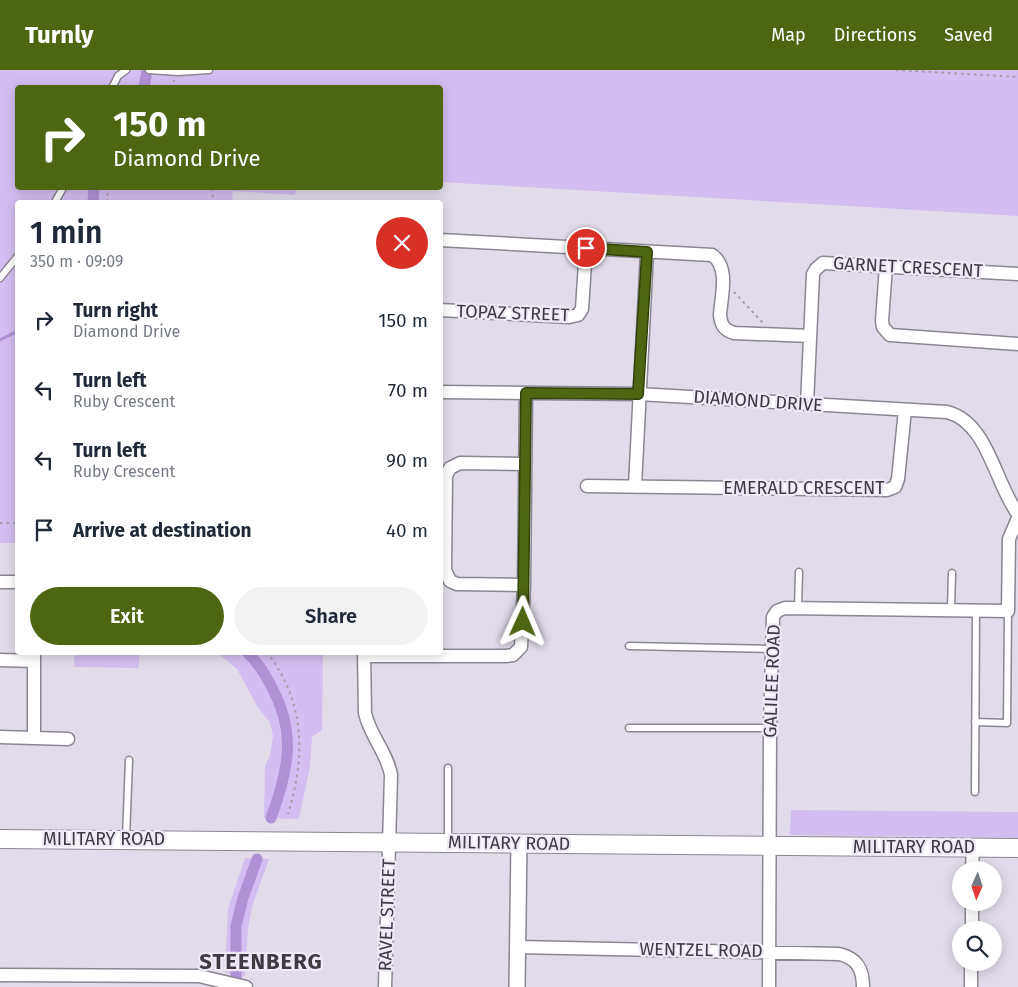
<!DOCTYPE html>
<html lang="en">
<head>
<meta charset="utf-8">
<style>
	:root { --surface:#fff; --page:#f2f2f3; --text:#1f2937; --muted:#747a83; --accent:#4e6512 }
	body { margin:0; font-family:"Fira Sans",sans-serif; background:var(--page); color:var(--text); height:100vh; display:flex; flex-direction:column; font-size:19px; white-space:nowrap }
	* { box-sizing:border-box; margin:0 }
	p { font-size:16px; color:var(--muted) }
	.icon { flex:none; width:28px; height:28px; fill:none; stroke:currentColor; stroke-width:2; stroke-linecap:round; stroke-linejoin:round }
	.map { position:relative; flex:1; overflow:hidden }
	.side { position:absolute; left:15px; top:130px; width:428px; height:455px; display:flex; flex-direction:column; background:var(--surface); border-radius:5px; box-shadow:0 2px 12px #0003 }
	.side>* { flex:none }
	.banner { position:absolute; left:15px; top:15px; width:428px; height:105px; border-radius:5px; box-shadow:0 2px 12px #0003; background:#4e6512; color:#fff; overflow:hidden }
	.needle { width:32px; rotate:183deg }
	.fabs { position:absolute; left:952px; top:791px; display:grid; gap:10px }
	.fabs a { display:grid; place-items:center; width:50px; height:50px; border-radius:50%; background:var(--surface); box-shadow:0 2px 12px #0003; font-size:25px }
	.pin { position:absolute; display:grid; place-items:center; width:42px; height:42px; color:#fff; margin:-21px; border:2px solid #fff; border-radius:50%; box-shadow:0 1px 5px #0007 }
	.me { position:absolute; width:55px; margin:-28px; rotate:1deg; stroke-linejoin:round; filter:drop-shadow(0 0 4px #0008) }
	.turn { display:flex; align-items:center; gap:18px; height:105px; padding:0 15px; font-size:22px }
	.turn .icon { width:65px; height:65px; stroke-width:2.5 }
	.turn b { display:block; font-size:35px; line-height:42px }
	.round { display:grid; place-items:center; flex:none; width:52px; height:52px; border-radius:26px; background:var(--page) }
	.overview { display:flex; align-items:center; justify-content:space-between; height:85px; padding:0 15px }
	h1 { font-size:30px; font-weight:600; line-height:38px }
	.cta { display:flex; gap:10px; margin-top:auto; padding:10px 15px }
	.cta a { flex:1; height:58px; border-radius:30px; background:var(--accent); color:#fff; font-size:20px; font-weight:600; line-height:58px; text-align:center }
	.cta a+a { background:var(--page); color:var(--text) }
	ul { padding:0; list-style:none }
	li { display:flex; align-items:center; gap:15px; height:70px; padding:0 15px }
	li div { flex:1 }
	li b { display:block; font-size:19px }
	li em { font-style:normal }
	header { display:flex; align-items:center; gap:30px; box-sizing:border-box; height:70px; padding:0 25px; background:var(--accent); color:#fff }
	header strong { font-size:24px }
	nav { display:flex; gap:28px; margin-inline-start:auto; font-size:18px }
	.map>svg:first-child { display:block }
</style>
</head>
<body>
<header>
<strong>Turnly</strong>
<nav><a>Map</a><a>Directions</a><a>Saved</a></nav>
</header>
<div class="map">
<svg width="1018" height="917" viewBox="0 0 1018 917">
	<rect width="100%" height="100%" fill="#e2dcea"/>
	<path fill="#d3bef1" d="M0 0H1018V146L440 112V18H18V118H296L295 125 233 121 232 132H18L17 473H0Z
		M74 583H140L138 598 74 597Z
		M218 583H323L322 660 312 667 310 696 299 749 264 748 265 696 270 686 273 666 270 652 258 638 237 599Z
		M791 740 1018 742V768L790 765Z
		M245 788 269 789 252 837 248 858 245 905 240 908 225 902 228 839Z"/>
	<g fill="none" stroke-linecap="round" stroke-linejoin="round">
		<path stroke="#af92d5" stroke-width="3" d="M0 270 18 261"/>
		<path stroke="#af92d5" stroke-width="11" d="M144 18 147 0
			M93 132 94 118
			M247 582C257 592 264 602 270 614 297 662 289 699 271 748
			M236 917V856L243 828 257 789"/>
		<g stroke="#8b8692" stroke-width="9">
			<path id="service" d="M149 0 178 2 209 0
				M112 18 118 6 126 0
				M55 132 63 118
				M0 208 18 186
				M798 538 799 502
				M951 540 952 503
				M629 576 771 579
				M975 652 1007 653 1008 541
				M629 658H770
				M448 698V771
				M975 722 976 540
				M126 768 129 690"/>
		</g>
		<g stroke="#8b8692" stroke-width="15">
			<path id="minor" d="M440 170 712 185C730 197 721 227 720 245 721 255 724 260 734 263L810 266
				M886 196 882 251 883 257 890 265 1018 274
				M440 240 569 247 578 245 582 239 586 178
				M440 322 638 324 947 342C988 352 995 414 1018 444
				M807 334 813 204 816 199 823 193 1018 204
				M587 416 887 420 895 417 898 409 905 340
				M635 416 647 182
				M0 512H18
				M524 515 457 514 450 511 445 500 446 406 450 398 460 393 525 394
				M34 582V668
				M364 582 365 643C370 666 387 682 391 705L385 917
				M364 586H506L513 585 521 577 524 515 526 323
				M0 590 34 591
				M0 667 68 669
				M972 800 973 777
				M972 860V832
				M517 877 839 884C857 888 863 899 863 917
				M0 905 199 906 246 917
				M769 917 770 658 773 547 777 541 785 538 1008 541 1009 469 1018 448
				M971 917V892"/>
		</g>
		<g stroke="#8b8692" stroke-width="18">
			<path id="tertiary" d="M517 917 519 773"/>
		</g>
		<g stroke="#8b8692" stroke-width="20">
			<path id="secondary" d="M0 769 1018 778"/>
		</g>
		<path stroke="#a29da8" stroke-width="2" stroke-dasharray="2.5 4" stroke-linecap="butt" d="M896 0 1018 7
			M172 18 174 10
			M212 118 213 132
			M107 132 108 118
			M734 222 763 253
			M0 453H18
			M267 582C305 632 306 686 288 744"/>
		<use href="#service" stroke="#fff" stroke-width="6"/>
		<use href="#minor" stroke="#fff" stroke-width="12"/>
		<use href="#tertiary" stroke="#fff" stroke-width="15"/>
		<use href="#secondary" stroke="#fff" stroke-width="18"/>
	</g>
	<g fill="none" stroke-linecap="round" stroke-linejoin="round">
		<g stroke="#33420c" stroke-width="12">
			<path id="route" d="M523 552 526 323 638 324 647 182 586 178"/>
		</g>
		<use href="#route" stroke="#4e6512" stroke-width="9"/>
	</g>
	<g text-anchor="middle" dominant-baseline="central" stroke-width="4.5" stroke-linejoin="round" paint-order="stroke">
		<g font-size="18" fill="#3d3a40" stroke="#efe9f7">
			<text transform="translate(908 197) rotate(3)">GARNET CRESCENT</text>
			<text transform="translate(513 243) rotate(2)">TOPAZ STREET</text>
			<text transform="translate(758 331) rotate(4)">DIAMOND DRIVE</text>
			<text x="804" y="418">EMERALD CRESCENT</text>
			<text transform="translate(772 611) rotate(-88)">GALILEE ROAD</text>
			<text x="104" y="769">MILITARY ROAD</text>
			<text transform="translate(509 773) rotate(1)">MILITARY ROAD</text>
			<text x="914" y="777">MILITARY ROAD</text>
			<text transform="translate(387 845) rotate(-88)">RAVEL STREET</text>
			<text transform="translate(701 880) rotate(1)">WENTZEL ROAD</text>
		</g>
		<g font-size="22" font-weight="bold" letter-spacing="1" fill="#3d3a40" stroke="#efe9f7">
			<text x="261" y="891">STEENBERG</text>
		</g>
	</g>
</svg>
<div class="fabs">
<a><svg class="needle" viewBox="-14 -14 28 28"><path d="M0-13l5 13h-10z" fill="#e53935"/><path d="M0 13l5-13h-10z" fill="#747a83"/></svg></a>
<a><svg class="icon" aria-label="search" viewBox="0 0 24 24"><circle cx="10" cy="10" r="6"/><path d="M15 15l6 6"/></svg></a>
</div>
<div class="pin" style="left:586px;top:178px;background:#d93025"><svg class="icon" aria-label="arrive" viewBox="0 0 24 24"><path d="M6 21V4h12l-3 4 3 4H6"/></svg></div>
<svg class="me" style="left:523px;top:552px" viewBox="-20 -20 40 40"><path d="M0-17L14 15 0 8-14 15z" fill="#4e6512" stroke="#fff" stroke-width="4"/></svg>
<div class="banner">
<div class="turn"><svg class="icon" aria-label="right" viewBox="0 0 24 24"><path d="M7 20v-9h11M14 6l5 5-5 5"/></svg><div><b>150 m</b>Diamond Drive</div></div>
</div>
<section class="side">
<div class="overview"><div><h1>1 min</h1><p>350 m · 09:09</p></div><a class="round" style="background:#d93025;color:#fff"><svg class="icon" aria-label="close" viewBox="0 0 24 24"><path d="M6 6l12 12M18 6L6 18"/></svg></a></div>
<ul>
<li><svg class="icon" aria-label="right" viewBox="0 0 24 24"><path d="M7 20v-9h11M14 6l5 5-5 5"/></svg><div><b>Turn right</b><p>Diamond Drive</p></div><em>150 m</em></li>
<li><svg class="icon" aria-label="left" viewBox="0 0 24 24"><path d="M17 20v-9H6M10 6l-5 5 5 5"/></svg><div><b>Turn left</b><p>Ruby Crescent</p></div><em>70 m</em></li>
<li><svg class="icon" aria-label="left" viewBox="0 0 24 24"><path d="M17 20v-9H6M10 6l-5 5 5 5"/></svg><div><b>Turn left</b><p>Ruby Crescent</p></div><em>90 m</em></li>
<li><svg class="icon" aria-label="arrive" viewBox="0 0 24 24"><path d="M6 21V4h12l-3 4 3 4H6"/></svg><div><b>Arrive at destination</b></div><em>40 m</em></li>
</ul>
<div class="cta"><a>Exit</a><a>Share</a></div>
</section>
</div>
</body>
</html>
